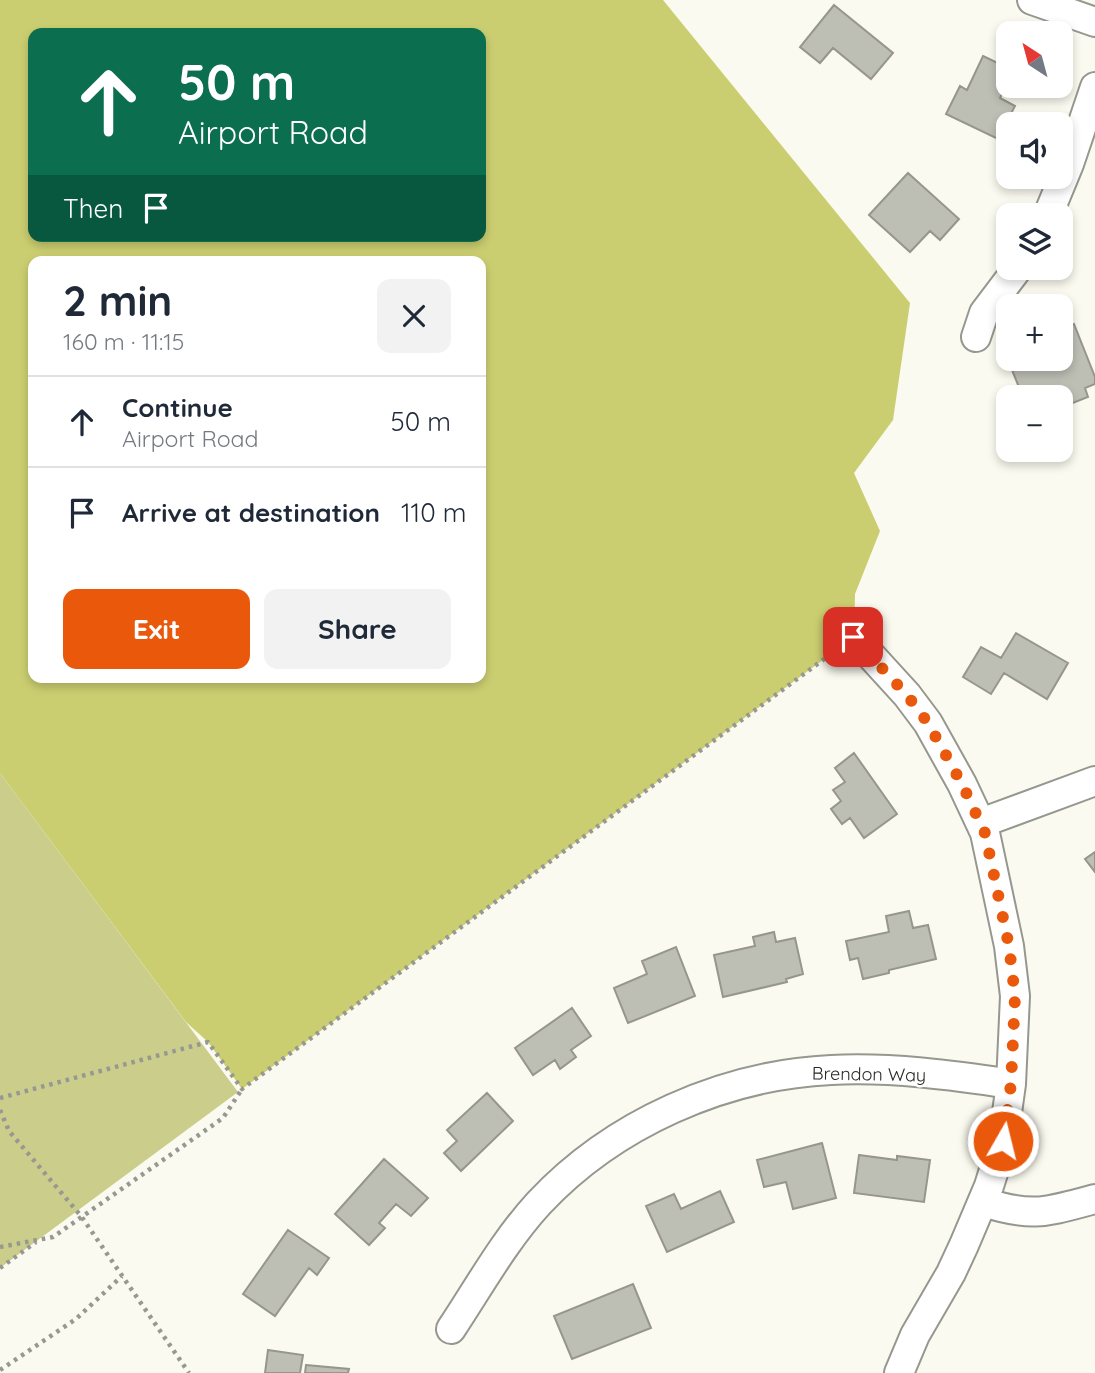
<!DOCTYPE html>
<html lang="en">
<head>
<meta charset="utf-8">
<style>
	:root { --surface:#fff; --page:#f2f2f3; --text:#1f2937; --muted:#747a83; --line:#e0e1e3; --accent:#ea580c }
	body { margin:0; font-family:Quicksand,sans-serif; background:var(--page); color:var(--text); height:100vh; display:flex; flex-direction:column; font-size:26px; white-space:nowrap }
	* { box-sizing:border-box; margin:0 }
	p { font-size:23px; color:var(--muted) }
	.icon { flex:none; width:38px; height:38px; fill:none; stroke:currentColor; stroke-width:2; stroke-linecap:round; stroke-linejoin:round }
	.map { position:relative; flex:1; overflow:hidden }
	.drawer { position:absolute; left:28px; top:256px; width:458px; height:427px; display:flex; flex-direction:column; background:var(--surface); border-radius:14px; box-shadow:0 4px 10px #0003 }
	.drawer>* { flex:none }
	.top-card { position:absolute; left:28px; top:28px; width:458px; height:214px; border-radius:14px; box-shadow:0 4px 10px #0003; background:#0b6e4f; color:#fff; overflow:hidden }
	.needle { width:46px; rotate:324deg }
	.tools { position:absolute; left:996px; top:21px; display:grid; gap:14px }
	.tools a { display:grid; place-items:center; width:77px; height:77px; border-radius:14px; background:var(--surface); box-shadow:0 4px 10px #0003; font-size:35px }
	.pin { position:absolute; display:grid; place-items:center; width:60px; height:60px; color:#fff; margin:-30px; border-radius:14px; box-shadow:0 4px 10px #0006 }
	.me { position:absolute; width:77px; margin:-38px; rotate:8deg; stroke-linejoin:round; filter:drop-shadow(0 0 5px #0008) }
	.turn { display:flex; align-items:center; gap:24px; height:147px; padding:0 35px; font-size:32px }
	.turn .icon { width:91px; height:91px; stroke-width:2.5 }
	.turn b { display:block; font-size:49px; line-height:60px }
	.then { display:flex; align-items:center; height:66px; padding:0 35px; background:#0003; gap:14px; font-size:26px }
	.round { display:grid; place-items:center; flex:none; width:74px; height:74px; border-radius:14px; background:var(--page) }
	.overview { display:flex; align-items:center; justify-content:space-between; height:119px; padding:0 35px }
	h1 { font-size:42px; font-weight:700; line-height:52px }
	.cta { display:flex; gap:14px; margin-top:auto; padding:14px 35px }
	.cta a { flex:1; height:80px; border-radius:14px; background:var(--accent); color:#fff; font-size:28px; font-weight:700; line-height:80px; text-align:center }
	.cta a+a { background:var(--page); color:var(--text) }
	ul { padding:0; list-style:none }
	li { display:flex; align-items:center; gap:21px; height:91px; padding:0 35px; border-top:2px solid var(--line) }
	li div { flex:1 }
	li b { display:block; font-size:26px }
	li em { font-style:normal }
	.map>svg:first-child { display:block }
</style>
</head>
<body>
<div class="map">
<svg width="1095" height="1373" viewBox="0 0 1095 1373">
	<rect width="100%" height="100%" fill="#fafaf0"/>
	<path fill="#cbce8b" d="M0 773 238 1092 0 1268Z"/>
	<path fill="#cbce70" fill-rule="evenodd" d="M0 0H663L910 303 893 420 854 473 880 531 855 594 854 637 242 1089 208 1042 186 1022 0 773ZM33 33H481V236H33ZM33 261H481V677H33Z"/>
	<path fill="#bdbeb4" stroke="#96968d" stroke-width="2" d="M834 5 893 53 871 79 833 48 820 63 800 47Z
		M983 56 1008 68V81L1000 98 1015 106 998 139 946 114 960 86 967 90Z
		M908 173 959 219 940 240 930 231 910 252 869 215Z
		M1074 324 1095 377V384L1085 388 1088 397 1060 408V397H1023L1012 370 1039 359H1060V329Z
		M1016 633 1068 663 1047 699 1004 673 991 694 963 677 981 647 1001 658Z
		M854 753 897 814 864 838 850 818 842 824 831 809 841 801 833 790 845 782 835 768Z
		M1095 852V872L1085 859Z
		M909 911 913 928 928 925 936 959 889 970V973L863 979 858 958 850 960 846 941 889 932 886 916Z
		M774 932 776 942 795 938 803 974 786 979 787 982 723 997 714 955 755 946 753 937Z
		M676 947 695 996 628 1023 614 988 647 974 642 961Z
		M572 1008 591 1036 571 1050 576 1057 560 1069 555 1060 533 1075 515 1048Z
		M487 1093 513 1121 461 1171 444 1153 457 1141 447 1130Z
		M822 1143 836 1198 793 1209 786 1182 764 1187 757 1160Z
		M859 1155 897 1160V1156L930 1160 924 1202 854 1193Z
		M384 1159 428 1198 411 1216 396 1204 379 1223 385 1228 369 1245 335 1214Z
		M720 1191 734 1222 667 1252 646 1206 674 1194 681 1209Z
		M288 1230 329 1258 317 1275 309 1268 275 1316 243 1294Z
		M633 1284 651 1328 572 1359 554 1316Z
		M268 1350 303 1355 300 1373H265Z
		M306 1365 349 1369 348 1373H305Z"/>
	<g fill="none" stroke-linecap="round" stroke-linejoin="round">
		<g stroke="#96978e" stroke-width="32">
			<path id="minor" d="M1032 0 1095 22
				M1048 215 1069 164 1095 87
				M976 337 984 313 1018 268
				M854 637 907 695 928 723 962 784 985 833 1009 946 1015 996 1011 1084 1003 1141 989 1186 964 1245 951 1273 915 1335 899 1373
				M981 823 1095 781
				M983 1202C1033 1218 1046 1212 1095 1199
				M451 1329C479 1287 504 1241 539 1203 613 1124 723 1075 831 1070 891 1067 952 1075 1011 1084"/>
		</g>
		<path stroke="#979891" stroke-width="4.5" stroke-dasharray="3.5 5" stroke-linecap="butt" d="M0 1098 208 1042 242 1089 831 654
			M0 1110 9 1131 81 1216 189 1373
			M0 1247 53 1237 223 1118 242 1089
			M0 1268 36 1242
			M0 1370 76 1319 122 1276"/>
		<use href="#minor" stroke="#fff" stroke-width="28"/>
	</g>
	<g fill="none" stroke-linecap="round" stroke-linejoin="round">
		<path stroke="#ea580c" stroke-width="12" stroke-dasharray="0 21.6" d="M853 637 907 695 928 723 962 784 985 833 1009 946 1015 996 1011 1084 1003 1141"/>
	</g>
	<g text-anchor="middle" dominant-baseline="central" stroke-width="5" stroke-linejoin="round" paint-order="stroke">
		<g font-size="18" fill="#2a2b27" stroke="#fff">
			<text transform="translate(869 1074) rotate(1)">Brendon Way</text>
		</g>
	</g>
</svg>
<div class="tools">
<a><svg class="needle" viewBox="-14 -14 28 28"><path d="M0-13l5 13h-10z" fill="#e53935"/><path d="M0 13l5-13h-10z" fill="#747a83"/></svg></a>
<a><svg class="icon" aria-label="sound" viewBox="0 0 24 24"><path d="M4 9h4l5-4v14l-5-4H4zM17 9q2 3 0 6"/></svg></a>
<a><svg class="icon" aria-label="layers" viewBox="0 0 24 24"><path d="M12 4l9 5-9 5-9-5zM3 14l9 5 9-5"/></svg></a>
<a>+</a>
<a>−</a>
</div>
<div class="pin" style="left:853px;top:637px;background:#d93025"><svg class="icon" aria-label="arrive" viewBox="0 0 24 24"><path d="M6 21V4h12l-3 4 3 4H6"/></svg></div>
<svg class="me" style="left:1003px;top:1141px" viewBox="-20 -20 40 40"><circle r="17" fill="#ea580c" stroke="#fff" stroke-width="3"/><path d="M0-11L8 9 0 5-8 9z" fill="#fff"/></svg>
<div class="top-card">
<div class="turn"><svg class="icon" aria-label="ahead" viewBox="0 0 24 24"><path d="M12 20V5M6 11l6-6 6 6"/></svg><div><b>50 m</b>Airport Road</div></div>
<div class="then">Then<svg class="icon" aria-label="arrive" viewBox="0 0 24 24"><path d="M6 21V4h12l-3 4 3 4H6"/></svg></div>
</div>
<section class="drawer">
<div class="overview"><div><h1>2 min</h1><p>160 m · 11:15</p></div><a class="round"><svg class="icon" aria-label="close" viewBox="0 0 24 24"><path d="M6 6l12 12M18 6L6 18"/></svg></a></div>
<ul>
<li><svg class="icon" aria-label="ahead" viewBox="0 0 24 24"><path d="M12 20V5M6 11l6-6 6 6"/></svg><div><b>Continue</b><p>Airport Road</p></div><em>50 m</em></li>
<li><svg class="icon" aria-label="arrive" viewBox="0 0 24 24"><path d="M6 21V4h12l-3 4 3 4H6"/></svg><div><b>Arrive at destination</b></div><em>110 m</em></li>
</ul>
<div class="cta"><a>Exit</a><a>Share</a></div>
</section>
</div>
</body>
</html>
